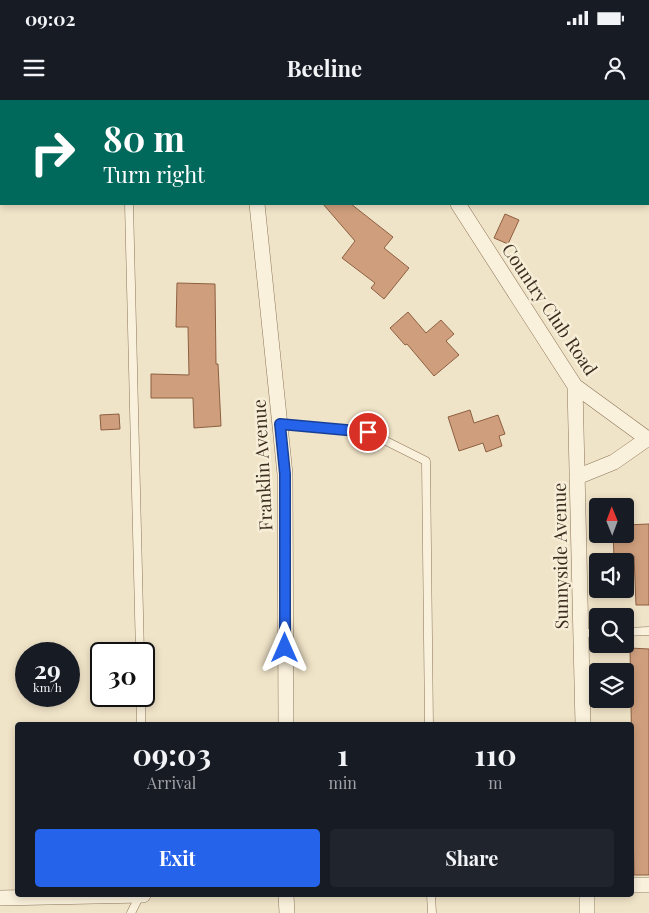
<!DOCTYPE html>
<html lang="en">
<head>
<meta charset="utf-8">
<style>
	:root { --surface:#171b24; --page:#20242c; --text:#f1f3f6; --muted:#9ea1a6; --accent:#2563eb }
	body { margin:0; font-family:"Playfair Display",serif; background:var(--page); color:var(--text); height:100vh; display:flex; flex-direction:column; font-size:19px; white-space:nowrap }
	* { box-sizing:border-box; margin:0 }
	p { font-size:16px; color:var(--muted) }
	.icon { flex:none; width:28px; height:28px; fill:none; stroke:currentColor; stroke-width:2; stroke-linecap:round; stroke-linejoin:round }
	.map { position:relative; flex:1; overflow:hidden }
	.details { position:absolute; left:15px; top:622px; width:619px; height:175px; display:flex; flex-direction:column; background:var(--surface); border-radius:5px; box-shadow:0 2px 8px #0003 }
	.details>* { flex:none }
	.guide { position:absolute; left:0px; top:0px; width:650px; height:105px; box-shadow:0 2px 8px #0003; background:#00695c; color:#fff; overflow:hidden }
	.needle { width:32px; rotate:359deg }
	.buttons { position:absolute; left:589px; top:398px; display:grid; gap:10px }
	.buttons a { display:grid; place-items:center; width:45px; height:45px; border-radius:5px; background:var(--surface); box-shadow:0 2px 8px #0003; font-size:25px }
	.speed { position:absolute; left:15px; top:542px; display:flex; gap:10px; font-size:25px; font-weight:700; text-align:center }
	.speed>* { display:grid; place-content:center; width:65px; height:65px; border-radius:50%; background:var(--surface); box-shadow:0 2px 8px #0003; line-height:1 }
	.speed small { font-size:12px; font-weight:400 }
	.speed .limit { border:2px solid #111; border-radius:8px; background:#fff; color:#111 }
	.pin { position:absolute; display:grid; place-items:center; width:42px; height:42px; color:#fff; margin:-21px; border:2px solid #fff; border-radius:50%; box-shadow:0 1px 5px #0007 }
	.me { position:absolute; width:55px; margin:-28px; rotate:0deg; stroke-linejoin:round; filter:drop-shadow(0 0 4px #0008) }
	.turn { display:flex; align-items:center; gap:18px; height:105px; padding:0 20px; font-size:22px }
	.turn .icon { width:65px; height:65px; stroke-width:2.5 }
	.turn b { display:block; font-size:35px; line-height:42px }
	.eta { display:flex; justify-content:space-evenly; align-items:center; height:85px; text-align:center }
	.eta b { font-size:30px; font-weight:700; line-height:35px }
	.action { display:flex; gap:10px; margin-top:auto; padding:10px 20px }
	.action a { flex:1; height:58px; border-radius:5px; background:var(--accent); color:#fff; font-size:20px; font-weight:700; line-height:58px; text-align:center }
	.action a+a { background:var(--page); color:var(--text) }
	.status { display:flex; justify-content:space-between; align-items:center; height:35px; padding:0 25px; background:var(--surface); direction:ltr }
	.status svg { height:14px; fill:currentColor }
	header { display:flex; justify-content:space-between; align-items:center; height:65px; padding:0 20px; background:var(--surface); font-size:22px; font-weight:700 }
	.map>svg:first-child { display:block }
</style>
</head>
<body>
<div class="status"><b>09:02</b><svg viewBox="0 0 49 12"><path d="M0 12V9h3v3zM5 12V6h3v6zM10 12V3h3v9zM15 12V0h3v12zM26 1h20v11H26zM47 4h2v5h-2z"/></svg></div>
<header><svg class="icon" aria-label="menu" viewBox="0 0 24 24"><path d="M4 6h16M4 12h16M4 18h16"/></svg>Beeline<svg class="icon" aria-label="person" viewBox="0 0 24 24"><circle cx="12" cy="8" r="4"/><path d="M4 21q1-7 8-7t8 7"/></svg></header>
<div class="map">
<svg width="649" height="813" viewBox="0 0 649 813">
	<rect width="100%" height="100%" fill="#f0e4c8"/>
	<path fill="#cf9f7d" stroke="#8d5f41" d="M323 104H351L393 137 384 148 409 168 384 199 371 188 375 183 342 158 355 141Z
		M505 114 519 120 508 144 494 138Z
		M177 183 215 184 216 264H218L221 326 194 328 193 298H151V274L189 275 188 227H176Z
		M408 212 426 233 441 220 454 234 446 241 459 255 434 276 407 244 405 245 390 228Z
		M470 310 474 323 498 315 505 334 499 336 502 346 486 352 483 343 459 351 448 317Z
		M119 314 120 329 101 330 100 315Z
		M649 424V505H636L634 456 614 457 613 434H625V425Z
		M630 548 649 549V775H634Z"/>
	<g fill="none" stroke-linecap="round" stroke-linejoin="round">
		<g stroke="#8d765c" stroke-width="9">
			<path id="lane" d="M127 0V1
				M129 104 140 554
				M280 324 368 332 426 361 429 625
				M625 532 649 531
				M581 533H598
				M141 596V625
				M431 795 432 813
				M131 813 140 795"/>
		</g>
		<g stroke="#8d765c" stroke-width="16">
			<path id="street" d="M391 0 392 1
				M261 1V0
				M257 104 285 374 286 625
				M458 104 575 286 649 340
				M575 286 583 625
				M577 377 614 362 647 339
				M631 785H649
				M286 795 287 813
				M587 795V813
				M0 798 143 795"/>
		</g>
		<use href="#lane" stroke="#faf1dc" stroke-width="8"/>
		<use href="#street" stroke="#faf1dc" stroke-width="15"/>
	</g>
	<g fill="none" stroke-linecap="round" stroke-linejoin="round">
		<g stroke="#184099" stroke-width="12">
			<path id="route" d="M285 548V374L280 324 368 332"/>
		</g>
		<use href="#route" stroke="#2563eb" stroke-width="9"/>
	</g>
	<g text-anchor="middle" dominant-baseline="central" stroke-width="5" stroke-linejoin="round" paint-order="stroke">
		<g font-size="18" fill="#3d2e20" stroke="#f7eed8">
			<text transform="translate(550 209) rotate(56)">Country Club Road</text>
			<text transform="translate(262 365) rotate(-93)">Franklin Avenue</text>
			<text transform="translate(560 456) rotate(-91)">Sunnyside Avenue</text>
		</g>
	</g>
</svg>
<div class="buttons">
<a><svg class="needle" viewBox="-14 -14 28 28"><path d="M0-13l5 13h-10z" fill="#e53935"/><path d="M0 13l5-13h-10z" fill="#9ea1a6"/></svg></a>
<a><svg class="icon" aria-label="sound" viewBox="0 0 24 24"><path d="M4 9h4l5-4v14l-5-4H4zM17 9q2 3 0 6"/></svg></a>
<a><svg class="icon" aria-label="search" viewBox="0 0 24 24"><circle cx="10" cy="10" r="6"/><path d="M15 15l6 6"/></svg></a>
<a><svg class="icon" aria-label="layers" viewBox="0 0 24 24"><path d="M12 4l9 5-9 5-9-5zM3 14l9 5 9-5"/></svg></a>
</div>
<div class="speed"><div>29<small>km/h</small></div><div class="limit">30</div></div>
<div class="pin" style="left:368px;top:332px;background:#d93025"><svg class="icon" aria-label="arrive" viewBox="0 0 24 24"><path d="M6 21V4h12l-3 4 3 4H6"/></svg></div>
<svg class="me" style="left:285px;top:548px" viewBox="-20 -20 40 40"><path d="M0-17L14 15 0 8-14 15z" fill="#2563eb" stroke="#fff" stroke-width="4"/></svg>
<div class="guide">
<div class="turn"><svg class="icon" aria-label="right" viewBox="0 0 24 24"><path d="M7 20v-9h11M14 6l5 5-5 5"/></svg><div><b>80 m</b>Turn right</div></div>
</div>
<section class="details">
<div class="eta">
<div><b>09:03</b><p>Arrival</p></div>
<div><b>1</b><p>min</p></div>
<div><b>110</b><p>m</p></div>
</div>
<div class="action"><a>Exit</a><a>Share</a></div>
</section>
</div>
</body>
</html>
